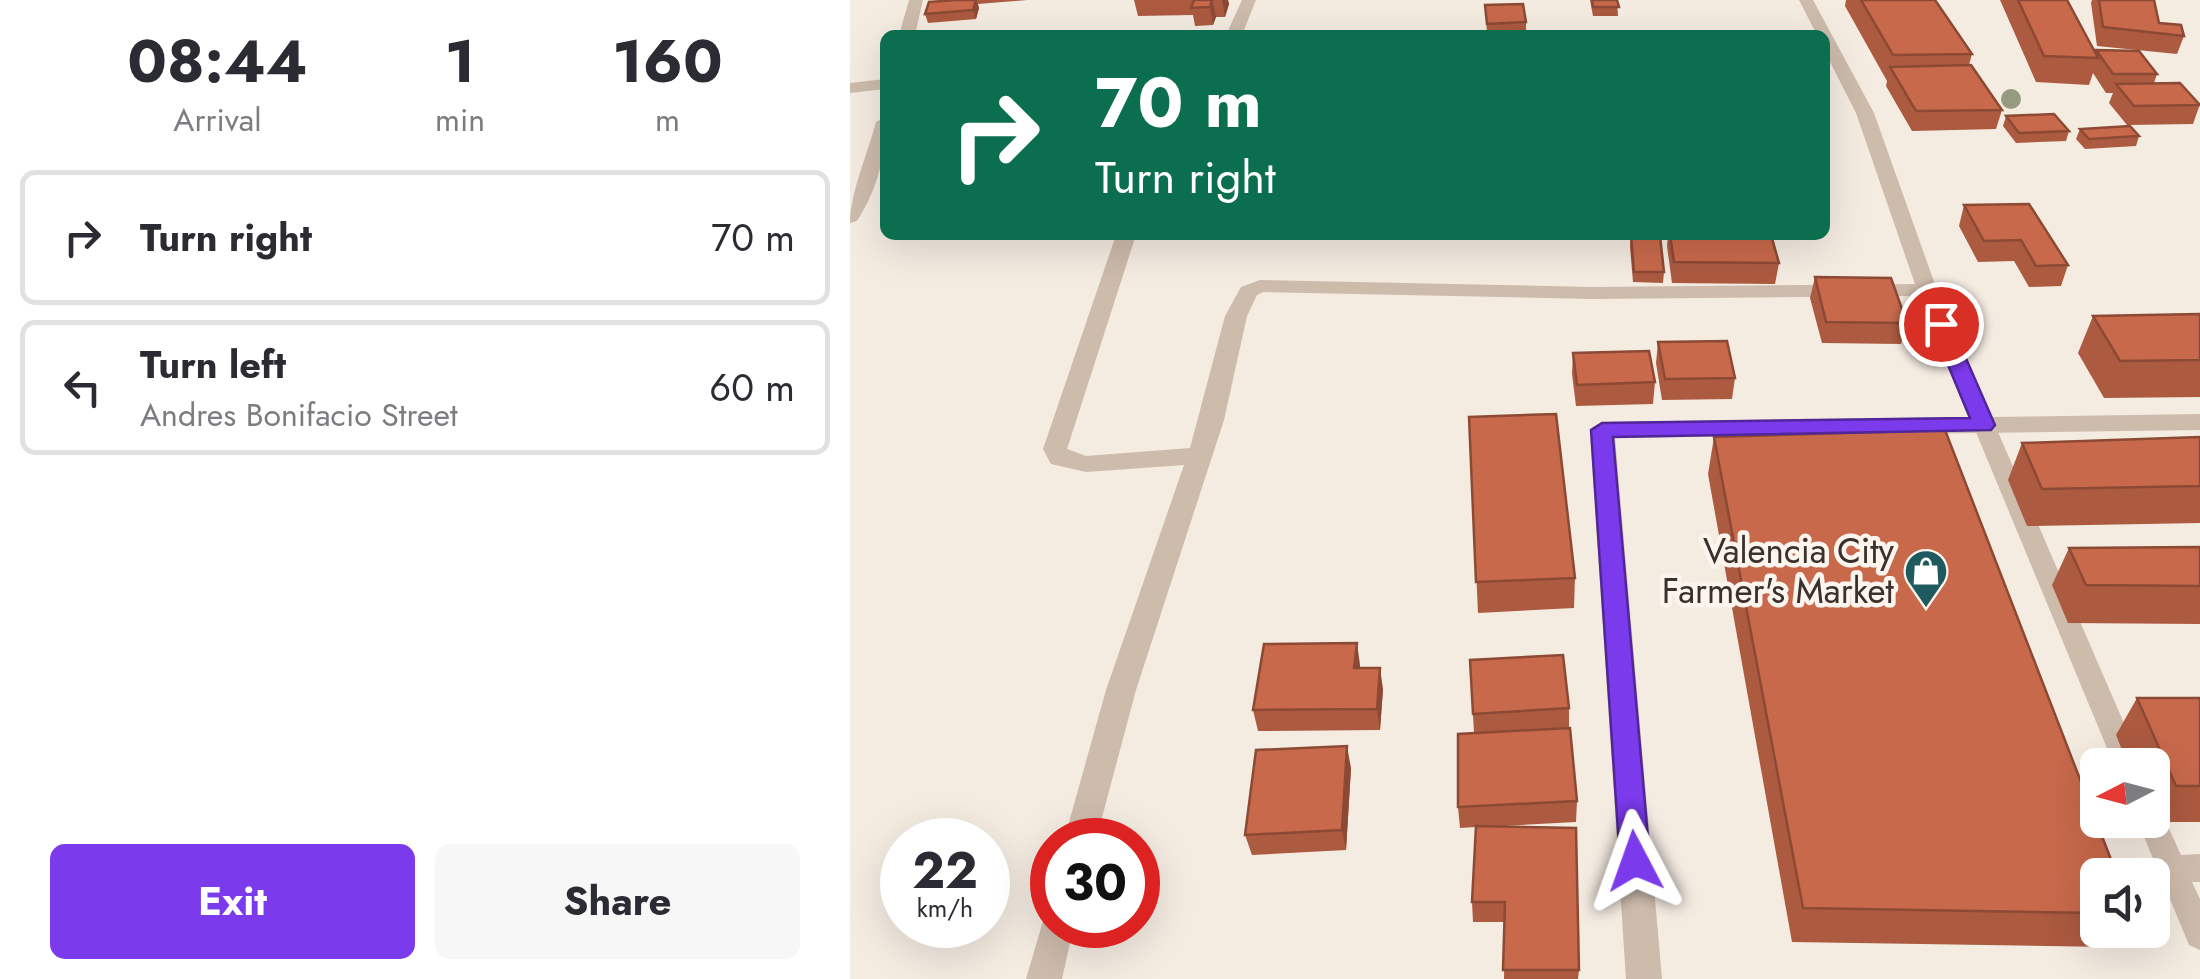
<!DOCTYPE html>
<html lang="en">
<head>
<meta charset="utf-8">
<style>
	:root { --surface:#fff; --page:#f7f7f7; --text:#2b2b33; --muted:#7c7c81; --line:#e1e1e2; --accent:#7c3aed }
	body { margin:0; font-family:Jost,sans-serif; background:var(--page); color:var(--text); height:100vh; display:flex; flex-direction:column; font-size:38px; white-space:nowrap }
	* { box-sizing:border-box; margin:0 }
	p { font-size:32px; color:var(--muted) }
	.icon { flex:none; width:55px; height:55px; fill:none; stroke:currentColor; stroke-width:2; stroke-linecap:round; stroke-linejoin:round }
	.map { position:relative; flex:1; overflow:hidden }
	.sheet { display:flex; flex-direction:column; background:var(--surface); width:850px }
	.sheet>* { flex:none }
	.banner { position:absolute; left:30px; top:30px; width:950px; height:210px; border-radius:15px; box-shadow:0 10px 40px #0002; background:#0b6e4f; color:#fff; overflow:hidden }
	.needle { width:65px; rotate:264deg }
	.tools { position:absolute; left:1230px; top:748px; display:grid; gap:20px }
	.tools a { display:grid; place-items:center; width:90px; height:90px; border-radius:15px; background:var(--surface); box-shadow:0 10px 40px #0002; font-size:50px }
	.speed { position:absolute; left:30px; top:818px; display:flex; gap:20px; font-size:50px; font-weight:700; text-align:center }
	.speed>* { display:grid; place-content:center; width:130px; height:130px; border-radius:50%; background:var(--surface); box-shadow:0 10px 40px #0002; line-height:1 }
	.speed small { font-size:25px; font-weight:400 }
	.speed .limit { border:15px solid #d22; background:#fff; color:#111 }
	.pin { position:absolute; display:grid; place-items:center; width:85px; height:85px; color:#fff; margin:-42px; border:5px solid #fff; border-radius:50%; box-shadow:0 2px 10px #0007 }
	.me { position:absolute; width:110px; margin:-55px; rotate:356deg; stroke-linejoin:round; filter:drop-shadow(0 0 8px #0008) }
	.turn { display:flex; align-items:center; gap:35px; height:210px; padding:0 50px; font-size:45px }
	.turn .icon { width:130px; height:130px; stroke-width:2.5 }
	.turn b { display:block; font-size:70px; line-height:85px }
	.eta { display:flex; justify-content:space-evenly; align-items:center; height:170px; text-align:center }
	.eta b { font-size:60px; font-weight:700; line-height:70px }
	.cta { display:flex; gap:20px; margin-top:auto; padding:20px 50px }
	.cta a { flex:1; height:115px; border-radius:15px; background:var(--accent); color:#fff; font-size:40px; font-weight:700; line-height:115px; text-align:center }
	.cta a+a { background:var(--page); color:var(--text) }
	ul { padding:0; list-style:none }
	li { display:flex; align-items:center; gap:30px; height:135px; margin:0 20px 15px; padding:0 30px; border:5px solid var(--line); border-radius:15px }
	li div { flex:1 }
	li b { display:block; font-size:38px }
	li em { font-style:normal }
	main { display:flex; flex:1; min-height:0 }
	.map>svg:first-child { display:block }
</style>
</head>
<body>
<main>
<section class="sheet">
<div class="eta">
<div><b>08:44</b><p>Arrival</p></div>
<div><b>1</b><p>min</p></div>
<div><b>160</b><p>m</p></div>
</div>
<ul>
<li><svg class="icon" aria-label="right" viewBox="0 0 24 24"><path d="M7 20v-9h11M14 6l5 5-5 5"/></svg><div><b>Turn right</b></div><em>70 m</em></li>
<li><svg class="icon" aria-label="left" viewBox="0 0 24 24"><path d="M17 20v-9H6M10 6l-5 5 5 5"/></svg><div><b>Turn left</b><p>Andres Bonifacio Street</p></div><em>60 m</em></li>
</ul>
<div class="cta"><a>Exit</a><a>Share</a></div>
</section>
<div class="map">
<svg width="1350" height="979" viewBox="0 0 1350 979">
	<rect width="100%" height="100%" fill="#f4ebe1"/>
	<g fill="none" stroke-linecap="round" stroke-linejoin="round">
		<path fill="#cdbbac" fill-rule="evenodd" d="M1134 418 1145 425 1292 765H1264L1123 425Z
			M1302 808 1311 811 1331 855 1350 854V882H1342L1350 899V950L1339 945 1287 820H1302Z"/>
		<path fill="#cdbbac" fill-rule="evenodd" d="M59 0H73L65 35H49Z
			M392 0H406L392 35H376Z
			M949 0H963L1024 113 1087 290 1142 417 1350 414V430L765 438 812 979H776L740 430 752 422 1119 417 1069 296 742 299 413 292 407 295 397 316 374 420 286 690 246 840H214L256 690 334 465 236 472 201 464 193 449 266 235H286L217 449 236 456 340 448 375 316 391 287 410 280 742 287 1065 284 1006 113 975 52V35H967Z
			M35 79V89L0 93V83Z
			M35 117C35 158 29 186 7 221L0 223C0 193 18 153 26 122Z
			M202 911V925H224L212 979H176L195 914Z"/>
	</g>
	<circle fill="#969b7f" cx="1161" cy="99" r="10"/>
	<path fill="#ac5a40" d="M95 0H177L128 4 129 8 126 19 78 23 75 14Z
		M284 0H378L379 4 375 17H366L363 25 345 26 343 15 288 16Z
		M740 0H767L768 16H743Z
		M996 0H1085L1122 54 1119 65 1152 110 1146 129 1062 131 1036 86 1037 81 995 6Z
		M1150 0H1217L1245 53 1246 50 1307 74 1304 83 1350 104 1343 124 1277 125 1259 103 1263 93H1256L1243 73 1239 85 1186 82Z
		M1242 0H1304L1309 23 1334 36 1327 54 1247 46 1241 3Z
		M635 5 676 22V32L637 33Z
		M1156 116 1219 131 1216 141 1166 143 1153 126Z
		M1230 129 1289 136 1286 146 1235 149 1226 139Z
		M1114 205 1218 265 1211 286 1179 287 1164 261 1128 262 1109 226Z
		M818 235H921L929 263 925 284 822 283 817 246Z
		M781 236 814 272 813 283 783 282 780 247Z
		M965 277 1057 323 1051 344 972 343 960 298Z
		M1350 314V397L1254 398 1228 353 1243 316Z
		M808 342 885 378 882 399 812 400 806 363Z
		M723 353 805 382 803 404 726 406 722 374Z
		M619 417 725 578 724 608 628 613Z
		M864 437 1248 875V930H1270L1258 947 942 942 858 474Z
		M1350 437V523L1177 526 1158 480 1172 443Z
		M1350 546V624L1218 623 1202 585 1219 548Z
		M620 660 719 708V728L727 801 726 822 635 827 729 970 728 979H654L655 922H623L622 902 626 827 610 828 608 807 624 733Z
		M510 665V668L533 689 530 730 408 731 403 710Z
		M1287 698H1350V822H1302V765H1278L1266 735Z
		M501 768 496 850 402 855 395 835Z"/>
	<path fill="#8c4a34" d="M126 0 129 8 126 19 123 10Z
		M362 0 366 17 363 25 360 7Z
		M372 0H378L379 4 375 17Z
		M507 643 510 665 508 689 504 668Z
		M530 668 533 689 530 730 527 709Z
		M497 746 501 768 496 850 492 830Z"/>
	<path fill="#c8694b" stroke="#8c4a34" stroke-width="2.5" d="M106 0H126L123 10 75 14 79 2Z
		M344 0H362L360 7 341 8Z
		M742 0H767L769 7H743Z
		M1011 0H1085L1122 54 1043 55Z
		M1168 0H1217L1248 58 1194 56Z
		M1249 0H1304L1309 23 1331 25 1334 36 1253 27Z
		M673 4 676 22 637 24 635 5Z
		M731 33H782L783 35H731Z
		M1246 50 1289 51 1307 74H1263Z
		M1121 65 1152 110 1066 111 1040 67Z
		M1330 83 1350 105 1284 106 1266 84Z
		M1204 114 1219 131 1169 133 1156 116Z
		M1280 126 1289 136 1239 139 1230 129Z
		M1179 204 1218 265 1186 266 1171 240 1134 241 1114 205Z
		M820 235H921L929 263 824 262Z
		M781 236H810L814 272H784Z
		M965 277 1041 278 1057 323 976 322Z
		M1350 314V360L1270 361 1243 316Z
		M877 341 885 378 815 379 808 342Z
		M799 351 805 382 727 385 723 353Z
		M706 414 725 578 626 582 619 417Z
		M1095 430 1267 875H1248V913L953 908 864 437Z
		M1350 437V486L1192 489 1172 443Z
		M1350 547V586L1236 585 1219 548Z
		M507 643 504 668H530L527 709 403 710 414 644Z
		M713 655 719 708 623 714 620 660Z
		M1287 698H1350V786H1326Z
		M720 728 727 801 608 807V734Z
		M497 746 492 830 395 835 406 750Z
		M626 826 726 828 729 970H653L655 902H622Z"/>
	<path fill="#7c3aed" stroke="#51269a" stroke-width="2.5" d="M1091 318 1101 324 1145 425 1141 430 763 437 800 861 795 871 785 875 774 871 770 861 741 430 752 423 1120 418 1081 324Z"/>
	<defs>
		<g id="shop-pin" transform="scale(2.25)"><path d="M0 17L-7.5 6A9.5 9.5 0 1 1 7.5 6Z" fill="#1f5a5e" stroke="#fbf5ee"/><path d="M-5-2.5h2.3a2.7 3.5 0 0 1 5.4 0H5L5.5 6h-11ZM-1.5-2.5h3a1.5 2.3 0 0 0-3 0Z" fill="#fff"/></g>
	</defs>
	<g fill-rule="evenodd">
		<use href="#shop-pin" x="1076" y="571"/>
	</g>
	<g text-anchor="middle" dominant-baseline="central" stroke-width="9" stroke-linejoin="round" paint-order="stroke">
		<g font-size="35" fill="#3b302b" stroke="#fbf5ee" text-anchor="end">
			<text x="1044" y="551">Valencia City<tspan x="1044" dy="40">Farmer's Market</tspan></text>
		</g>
	</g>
</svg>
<div class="tools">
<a><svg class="needle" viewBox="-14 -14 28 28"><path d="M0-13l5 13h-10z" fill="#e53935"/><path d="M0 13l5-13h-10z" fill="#7c7c81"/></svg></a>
<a><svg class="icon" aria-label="sound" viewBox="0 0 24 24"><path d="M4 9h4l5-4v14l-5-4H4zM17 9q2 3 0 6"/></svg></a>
</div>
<div class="speed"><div>22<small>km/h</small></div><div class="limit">30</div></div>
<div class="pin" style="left:1091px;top:324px;background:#d93025"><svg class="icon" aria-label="arrive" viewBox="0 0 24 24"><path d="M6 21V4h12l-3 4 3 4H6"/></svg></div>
<svg class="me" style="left:785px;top:861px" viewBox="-20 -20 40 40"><path d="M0-17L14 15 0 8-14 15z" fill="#7c3aed" stroke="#fff" stroke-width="4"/></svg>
<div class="banner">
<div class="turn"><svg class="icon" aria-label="right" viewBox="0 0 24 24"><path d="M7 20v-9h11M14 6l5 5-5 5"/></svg><div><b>70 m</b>Turn right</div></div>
</div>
</div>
</main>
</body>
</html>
